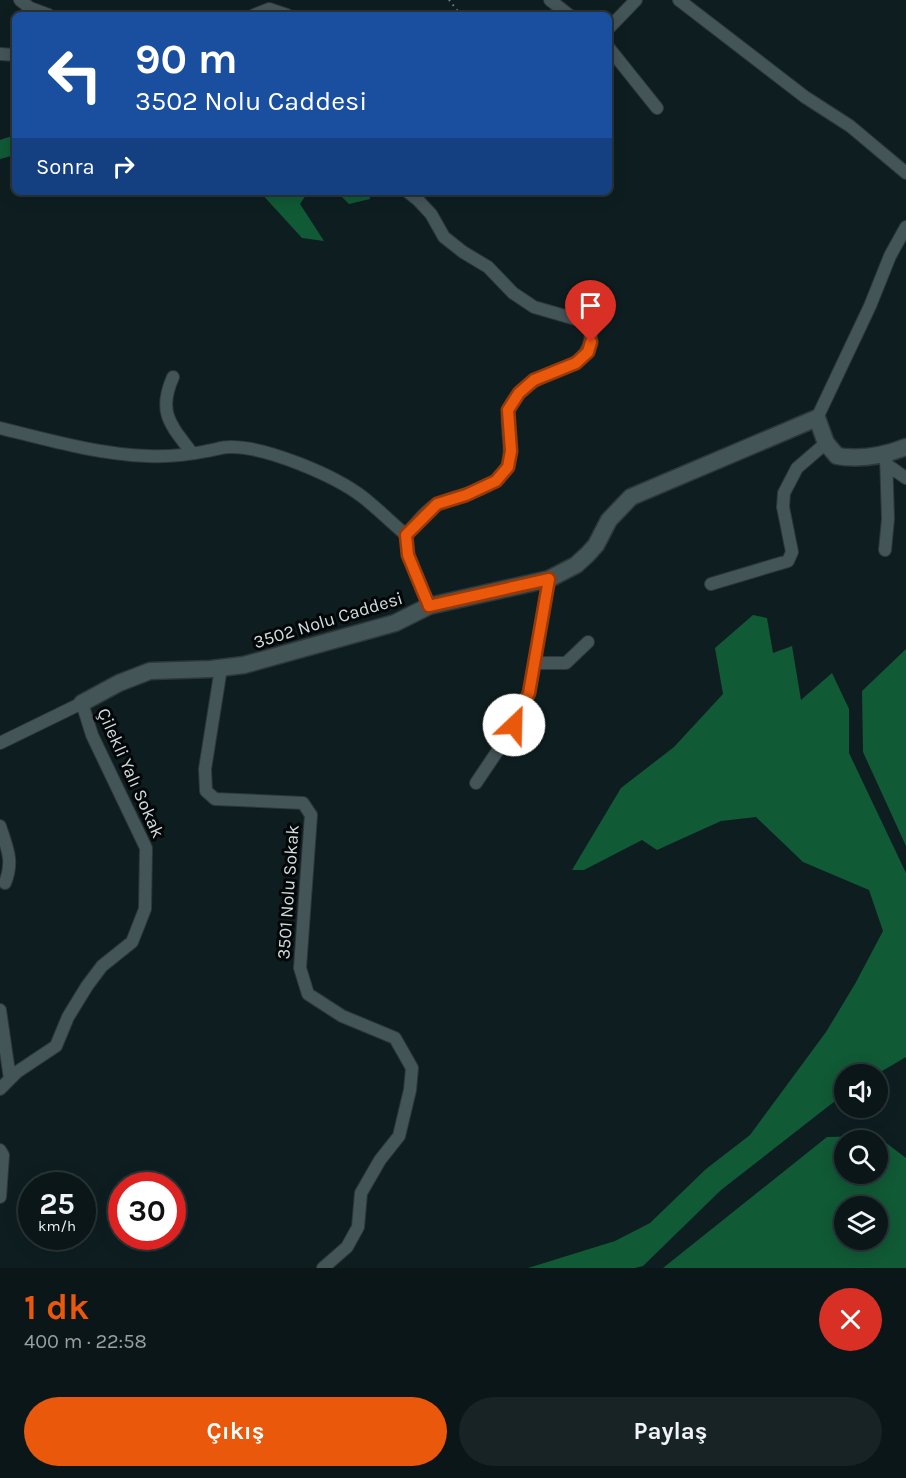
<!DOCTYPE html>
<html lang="tr">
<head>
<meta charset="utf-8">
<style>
	:root { --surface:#0a1618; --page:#182325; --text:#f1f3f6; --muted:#999fa2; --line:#2a3537; --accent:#ea580c }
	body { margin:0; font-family:Karla,sans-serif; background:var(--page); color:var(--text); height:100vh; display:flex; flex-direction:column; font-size:22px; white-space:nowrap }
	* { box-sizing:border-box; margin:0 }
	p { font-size:20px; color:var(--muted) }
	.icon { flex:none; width:33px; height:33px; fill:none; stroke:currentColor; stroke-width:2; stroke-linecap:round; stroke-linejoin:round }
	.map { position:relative; height:1268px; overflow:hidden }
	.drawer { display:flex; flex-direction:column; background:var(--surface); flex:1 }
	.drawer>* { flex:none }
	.guide { position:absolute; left:12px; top:12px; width:600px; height:183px; border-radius:9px; box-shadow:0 3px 15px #0003,0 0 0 2px var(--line); background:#1a4fa0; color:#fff; overflow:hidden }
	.buttons { position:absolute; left:834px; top:1064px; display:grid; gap:12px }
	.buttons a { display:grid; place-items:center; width:54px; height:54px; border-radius:50%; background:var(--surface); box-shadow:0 3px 15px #0003,0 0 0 2px var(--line); font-size:30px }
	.speed { position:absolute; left:18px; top:1172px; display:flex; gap:12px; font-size:30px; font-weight:700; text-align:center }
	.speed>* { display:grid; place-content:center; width:78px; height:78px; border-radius:50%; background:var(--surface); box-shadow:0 3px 15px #0003,0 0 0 2px var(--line); line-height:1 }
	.speed small { font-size:15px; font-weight:400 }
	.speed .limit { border:9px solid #d22; background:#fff; color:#111 }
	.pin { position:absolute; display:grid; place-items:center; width:51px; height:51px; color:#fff; margin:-62px -26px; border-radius:50% 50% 50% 0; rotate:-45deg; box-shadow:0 0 6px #0007 }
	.pin .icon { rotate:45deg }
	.me { position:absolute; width:66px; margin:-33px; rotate:24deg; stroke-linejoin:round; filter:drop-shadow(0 0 4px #0008) }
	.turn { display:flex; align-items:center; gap:21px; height:126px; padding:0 24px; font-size:27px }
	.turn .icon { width:78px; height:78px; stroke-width:2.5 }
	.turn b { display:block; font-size:42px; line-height:51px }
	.then { display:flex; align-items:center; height:57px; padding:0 24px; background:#0003; gap:12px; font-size:22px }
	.round { display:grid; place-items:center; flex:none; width:63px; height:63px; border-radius:32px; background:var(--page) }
	.head { display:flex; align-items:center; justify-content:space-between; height:102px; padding:0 24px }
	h1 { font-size:36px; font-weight:700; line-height:45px; color:var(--accent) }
	.primary-button { display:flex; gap:12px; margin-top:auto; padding:12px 24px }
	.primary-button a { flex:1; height:69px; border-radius:36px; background:var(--accent); color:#fff; font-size:24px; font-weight:700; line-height:69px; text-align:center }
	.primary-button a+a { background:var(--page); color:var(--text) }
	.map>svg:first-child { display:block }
</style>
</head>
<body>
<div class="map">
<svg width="906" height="1268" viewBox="0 0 906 1268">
	<rect width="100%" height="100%" fill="#0e1e20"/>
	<path fill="#115a36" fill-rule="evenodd" d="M15 135V155L0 159V140Z
		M260 192H308L300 204 324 241 302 238Z
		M337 192H369L370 199 349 204Z
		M753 615 767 618 773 653 792 646 801 700 832 673 849 709V753L906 873V1057L877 1074H844V1094L721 1190 643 1266 635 1268H528L615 1241 650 1223 706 1169 750 1135 826 1032 855 984 883 931 869 890 803 862 756 817 721 821 657 850 642 840 584 870H572L621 788 674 747 723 694 715 648Z
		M906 649V846L863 752 862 691Z
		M877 1136 906 1158V1268H663L827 1137ZM844 1140H878V1173H844ZM844 1206H878V1239H844Z"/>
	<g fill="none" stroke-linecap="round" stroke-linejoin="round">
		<g stroke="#2e3739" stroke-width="14">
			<path id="minor" d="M20 0 30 8 49 15
				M550 0 569 15
				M679 0 805 97 850 126 906 173
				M254 15 269 9 287 15
				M609 28 636 0
				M609 48 657 108
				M0 54 15 55
				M173 377C157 413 171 425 192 453
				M817 418 870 306 890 256 906 227
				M0 428C49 440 97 454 148 456 167 457 188 455 207 451 214 450 222 447 229 447 266 446 336 476 364 498 379 510 392 523 406 535
				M886 464 906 478
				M406 535C415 525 426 509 439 503 457 495 479 493 495 481 520 464 505 437 508 412 509 407 515 397 519 393 542 367 592 374 591 331L579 320 534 307 513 293 488 267 463 252 444 237 431 214 418 200 408 192
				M406 535 408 555 429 606
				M885 550 888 519 886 455
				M711 584 788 561 792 552 783 507 784 493 797 468 826 443
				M534 663H566L588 642
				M221 668 205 769 206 791 215 799 303 803 311 815 300 968 308 994 342 1016 395 1038 412 1068 410 1090 399 1136 380 1160 361 1193 358 1227 347 1247 323 1268
				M0 743 82 703 92 735 146 848 145 909 132 942 102 966 87 986 68 1017 56 1046 17 1072 0 1089
				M476 783 515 725 529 693 549 579
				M0 826C7 848 14 861 5 883
				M0 1010 10 1079
				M0 1150 3 1155 0 1197"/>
		</g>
		<g stroke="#2e3739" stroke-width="19">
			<path id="tertiary" d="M82 703 119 683 150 671 211 669 244 665 395 623 429 606 549 579 576 565 588 554 596 545 609 520 631 497 817 418 826 443 837 456C861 460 883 456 906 447"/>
		</g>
		<path stroke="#768385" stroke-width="2" stroke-dasharray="1.5 4.5" stroke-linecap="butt" d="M449 0 457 10 458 15"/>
		<use href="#minor" stroke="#445558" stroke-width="12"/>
		<use href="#tertiary" stroke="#445558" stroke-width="16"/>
	</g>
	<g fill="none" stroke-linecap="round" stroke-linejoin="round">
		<g stroke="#983908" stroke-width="15">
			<path id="route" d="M514 725 529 693 549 579 429 606 408 555 406 535 437 504 466 495 496 481 508 467 511 451 508 410 519 393 534 380 576 363 588 352 591 342"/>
		</g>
		<use href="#route" stroke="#ea580c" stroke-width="10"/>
	</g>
	<g text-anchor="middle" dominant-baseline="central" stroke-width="6" stroke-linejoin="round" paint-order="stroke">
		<g font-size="18" fill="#d2dcde" stroke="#030708">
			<text transform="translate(328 620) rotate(-17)">3502 Nolu Caddesi</text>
			<text transform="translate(131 773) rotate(66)">Çilekli Yalı Sokak</text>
			<text transform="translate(288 892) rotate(-86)">3501 Nolu Sokak</text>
		</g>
	</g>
</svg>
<div class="buttons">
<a><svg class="icon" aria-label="sound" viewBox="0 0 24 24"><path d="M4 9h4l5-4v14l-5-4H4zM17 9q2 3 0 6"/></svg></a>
<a><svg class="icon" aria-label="search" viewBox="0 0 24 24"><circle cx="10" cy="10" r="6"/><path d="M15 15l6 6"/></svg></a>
<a><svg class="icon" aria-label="layers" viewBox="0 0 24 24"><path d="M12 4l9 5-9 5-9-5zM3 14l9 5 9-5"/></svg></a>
</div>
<div class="speed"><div>25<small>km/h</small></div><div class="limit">30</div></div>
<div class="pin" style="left:591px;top:342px;background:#d93025"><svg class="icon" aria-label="arrive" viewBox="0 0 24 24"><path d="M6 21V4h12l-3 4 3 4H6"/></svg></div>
<svg class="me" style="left:514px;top:725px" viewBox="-20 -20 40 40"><circle r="19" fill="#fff"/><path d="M0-13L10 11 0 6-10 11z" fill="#ea580c"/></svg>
<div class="guide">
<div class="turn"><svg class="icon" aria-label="left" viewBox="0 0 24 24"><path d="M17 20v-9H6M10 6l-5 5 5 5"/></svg><div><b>90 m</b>3502 Nolu Caddesi</div></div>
<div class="then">Sonra<svg class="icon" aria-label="right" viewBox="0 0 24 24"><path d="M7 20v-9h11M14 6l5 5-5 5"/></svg></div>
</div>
</div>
<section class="drawer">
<div class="head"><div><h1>1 dk</h1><p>400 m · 22:58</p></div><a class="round" style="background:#d93025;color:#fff"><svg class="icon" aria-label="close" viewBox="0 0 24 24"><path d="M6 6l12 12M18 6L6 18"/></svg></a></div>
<div class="primary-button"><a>Çıkış</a><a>Paylaş</a></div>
</section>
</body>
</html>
